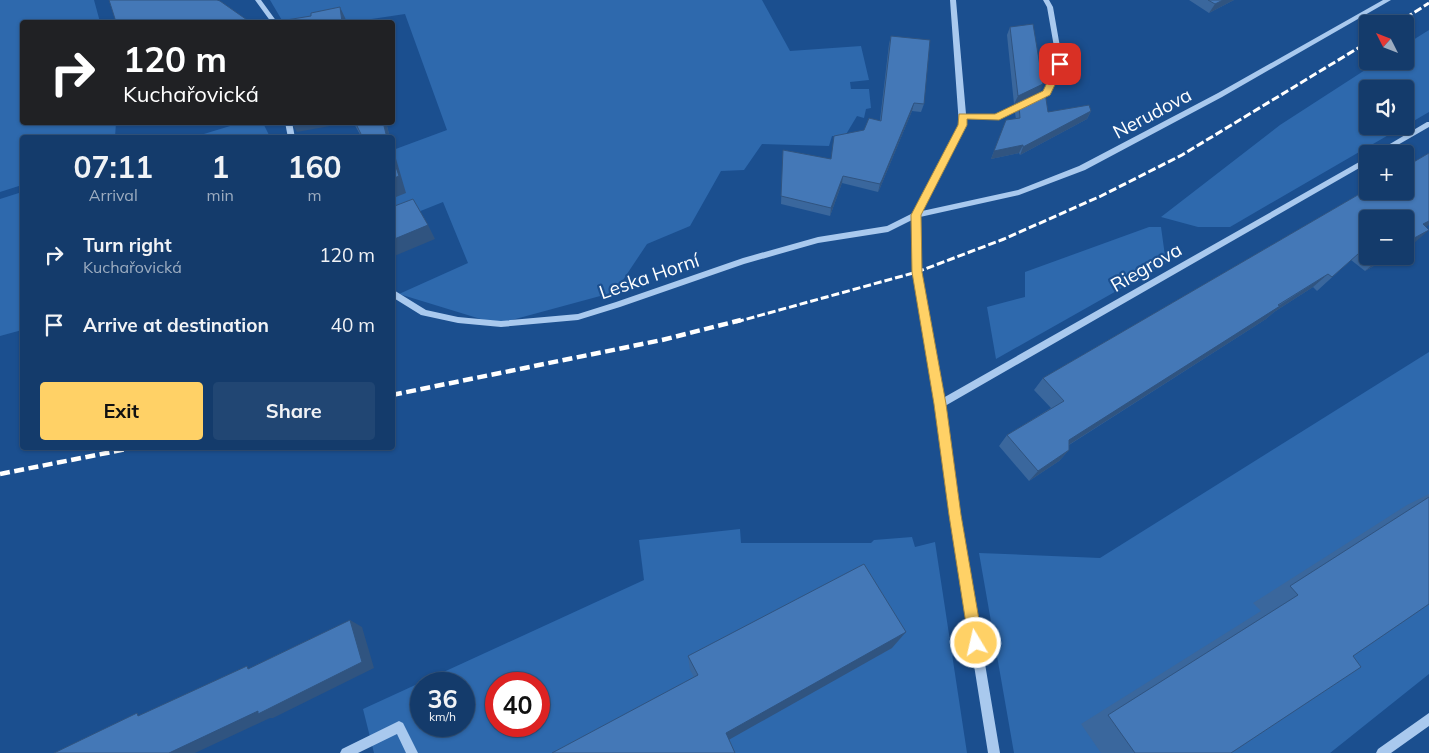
<!DOCTYPE html>
<html lang="en">
<head>
<meta charset="utf-8">
<style>
	:root { --surface:#143b6b; --page:#214673; --text:#f1f3f6; --muted:#9dadc1; --line:#33557e; --accent:#ffd166 }
	body { margin:0; font-family:Mulish,sans-serif; background:var(--page); color:var(--text); height:100vh; display:flex; flex-direction:column; font-size:19px; white-space:nowrap }
	* { box-sizing:border-box; margin:0 }
	p { font-size:16px; color:var(--muted) }
	.icon { flex:none; width:28px; height:28px; fill:none; stroke:currentColor; stroke-width:2; stroke-linecap:round; stroke-linejoin:round }
	.map { position:relative; flex:1; overflow:hidden }
	.sheet { position:absolute; left:20px; top:135px; width:375px; height:315px; display:flex; flex-direction:column; background:var(--surface); border-radius:5px; box-shadow:0 1px 4px #0004,0 0 0 1px var(--line) }
	.sheet>* { flex:none }
	.guide { position:absolute; left:20px; top:20px; width:375px; height:105px; border-radius:5px; box-shadow:0 1px 4px #0004,0 0 0 1px var(--line); background:#202124; color:#fff; overflow:hidden }
	.needle { width:32px; rotate:312deg }
	.fabs { position:absolute; left:1359px; top:15px; display:grid; gap:10px }
	.fabs a { display:grid; place-items:center; width:55px; height:55px; border-radius:5px; background:var(--surface); box-shadow:0 1px 4px #0004,0 0 0 1px var(--line); font-size:25px }
	.speed { position:absolute; left:410px; top:672px; display:flex; gap:10px; font-size:25px; font-weight:700; text-align:center }
	.speed>* { display:grid; place-content:center; width:65px; height:65px; border-radius:50%; background:var(--surface); box-shadow:0 1px 4px #0004,0 0 0 1px var(--line); line-height:1 }
	.speed small { font-size:12px; font-weight:400 }
	.speed .limit { border:8px solid #d22; background:#fff; color:#111 }
	.pin { position:absolute; display:grid; place-items:center; width:42px; height:42px; color:#fff; margin:-21px; border-radius:10px; box-shadow:0 2px 8px #0006 }
	.me { position:absolute; width:55px; margin:-28px; rotate:351deg; stroke-linejoin:round; filter:drop-shadow(0 0 4px #0008) }
	.turn { display:flex; align-items:center; gap:18px; height:105px; padding:0 20px; font-size:22px }
	.turn .icon { width:65px; height:65px; stroke-width:2.5 }
	.turn b { display:block; font-size:35px; line-height:42px }
	.eta { display:flex; justify-content:space-evenly; align-items:center; height:85px; text-align:center }
	.eta b { font-size:30px; font-weight:700; line-height:35px }
	.button { display:flex; gap:10px; margin-top:auto; padding:10px 20px }
	.button a { flex:1; height:58px; border-radius:5px; background:var(--accent); color:#111; font-size:20px; font-weight:700; line-height:58px; text-align:center }
	.button a+a { background:var(--page); color:var(--text) }
	ul { padding:0; list-style:none }
	li { display:flex; align-items:center; gap:15px; height:70px; padding:0 20px }
	li div { flex:1 }
	li b { display:block; font-size:19px }
	li em { font-style:normal }
	.map>svg:first-child { display:block }
</style>
</head>
<body>
<div class="map">
<svg width="1429" height="753" viewBox="0 0 1429 753">
	<rect width="100%" height="100%" fill="#1b4f8f"/>
	<path fill="#2e69ad" fill-rule="evenodd" d="M0 0H94L100 22H22V122L116 123 115 137 22 138V185L0 192Z
		M270 0H762L790 51 861 46 869 80 850 82 851 89H869L871 108 866 109 864 118 857 116 845 136H832L829 146 762 144 744 170 721 171 690 226 647 244 615 292 497 324 399 294 468 263 443 202 393 222V150L447 130 405 14 365 20 283 22Z
		M1429 30V112L1405 126V89H1368V126H1404L1230 227H1198L1161 217 1280 125 1379 61H1405V45Z
		M240 123H263L270 137H194Z
		M22 192V330L0 336V199Z
		M1149 227H1161L1166 263 996 359 987 307 1025 297V272Z
		M1429 352V674L1330 753H1014L979 553 1100 558Z
		M740 529 741 543H871L874 540 912 537 915 547 935 542 967 753H374L363 709 644 580 639 540ZM421 684H464V726H421ZM496 684H539V726H496Z"/>
	<g fill="none" stroke-linecap="round" stroke-linejoin="round">
		<path fill="#a9c9ee" fill-rule="evenodd" d="M255 0H261L277 22H271Z
			M950 0H956L966 114 995 115 1044 92 1057 64 1047 7 1043 0H1049L1053 7 1063 64 1049 95 998 119H966L967 125 922 211 1018 190 1079 166 1218 93 1383 0H1391L1222 97 1085 170 1019 195 920 217 921 272 943 398 1368 157V163L945 406 960 515 1000 753H988L950 515 936 404 913 272 912 220 888 232 818 243 744 264 620 307 578 320 501 327 458 323 421 315 392 297V289L426 310 458 317 501 321 578 314 616 302 743 258 818 237 887 226 913 213 959 125Z
			M285 122H292L295 138H288Z
			M1427 122H1429V127L1382 154H1373Z
			M1429 713V726L1391 753H1376L1378 749Z
			M399 721 403 723 418 753H406L397 734 358 753H340L342 749Z"/>
		<path stroke="#fff" stroke-width="3" stroke-dasharray="8 3" stroke-linecap="butt" d="M1396 24 1429 3
			M736 322 917 272 1004 239 1101 196 1182 155 1368 42"/>
		<path stroke="#fff" stroke-width="4.5" stroke-dasharray="10 4.5" stroke-linecap="butt" d="M392 395 662 340 741 320
			M0 474 132 448"/>
	</g>
	<path fill="#3a679d" d="M1189 0H1234L1209 13Z
		M1010 27 1040 92 1014 104 1007 35Z
		M891 36 924 104 921 112 912 111 880 188 878 192 842 183 830 216 781 204 783 150 830 159 880 120 889 44Z
		M1019 105 1048 112 1091 111 1087 119 1020 155 1019 153 991 159 1006 120 1016 119 1015 113Z
		M353 122H386L390 138H362Z
		M1368 189 1426 227 1413 244 1368 219V256H1391L1365 271 1351 260 1317 291 1313 287 1274 312 1266 319 1069 445V450L1059 461 1029 481 999 446 1007 435 1051 408 1034 390 1043 378Z
		M1429 494V604L1353 656 1231 753H1101L1081 724 1261 611 1253 603 1407 505Z
		M892 648 729 739 690 670 688 656Z"/>
	<path fill="#305480" d="M1223 0H1234L1209 13 1215 4Z
		M340 7 347 22H342Z
		M1043 84 1040 92 1014 104 1018 96Z
		M914 103 912 111 880 188 878 192 880 184Z
		M1091 111 1087 119 1020 155 1023 147Z
		M291 122H352L297 132Z
		M383 122H386L390 138H387Z
		M392 145 406 193 396 197 392 189Z
		M1023 145 1019 153 991 159 994 151Z
		M843 176 842 183 830 216 831 208Z
		M1429 221V225L1407 239 1423 224Z
		M428 225 435 239 392 257V240Z
		M1429 230 1413 244 1405 248V243Z
		M1382 256H1391L1365 271 1381 257Z
		M1328 274 1313 287 1274 312 1266 319 1059 451 1069 440Z
		M1069 450 1059 461 1029 481 1038 471Z
		M350 620 362 627 374 668 273 718H270L195 753H169L258 711Z
		M906 632 892 648 725 742 726 733Z"/>
	<path fill="#4478b7" stroke="#305480" d="M109 0H217L220 1 250 22H116Z
		M1208 0H1223L1215 4Z
		M340 7 342 22H280V21L311 16V13Z
		M1033 24 1043 84 1018 96 1010 27Z
		M891 36 930 40 924 104 914 103 882 180 880 184 843 176 831 208 781 196 783 150 831 159 834 136 864 130 869 118 881 121Z
		M1045 92 1048 112 1089 105 1091 111 1023 147V145L994 151 1006 120 1020 118 1019 105Z
		M355 122H383L387 138H363Z
		M1429 153V221L1423 224 1429 230 1405 243V219H1368V247L1367 246 1332 277 1328 274 1278 305 1280 306 1069 440V450L1038 471 1007 435 1064 401 1043 378 1368 189V191H1405V167Z
		M392 155 399 176 392 179Z
		M413 199 428 225 392 240V207Z
		M1429 497V604L1353 656 1361 667 1231 753H1135L1108 715 1298 595 1290 586Z
		M864 564 906 632 726 733 735 753H552L698 675 688 656Z
		M350 620 362 662 258 714V711L169 753H54L137 713 138 716 247 666 248 669Z"/>
	<path fill="#ffd166" stroke="#a68842" d="M1060 61 1065 64 1050 95 999 120 967 119V125L921 215 922 272 946 404 961 515 983 643 981 648 976 650 971 648 969 643 949 515 934 404 912 272 911 215 958 125 959 114H995L1043 91 1056 64Z"/>
	<g text-anchor="middle" dominant-baseline="central" stroke-width="4.5" stroke-linejoin="round" paint-order="stroke">
		<g font-size="19" fill="#fff" stroke="#1b4f8f">
			<text transform="translate(1152 113) rotate(-28)">Nerudova</text>
			<text transform="translate(1146 267) rotate(-30)">Riegrova</text>
			<text transform="translate(649 276) rotate(-19)">Leska Horní</text>
		</g>
	</g>
</svg>
<div class="fabs">
<a><svg class="needle" viewBox="-14 -14 28 28"><path d="M0-13l5 13h-10z" fill="#e53935"/><path d="M0 13l5-13h-10z" fill="#9dadc1"/></svg></a>
<a><svg class="icon" aria-label="sound" viewBox="0 0 24 24"><path d="M4 9h4l5-4v14l-5-4H4zM17 9q2 3 0 6"/></svg></a>
<a>+</a>
<a>−</a>
</div>
<div class="speed"><div>36<small>km/h</small></div><div class="limit">40</div></div>
<div class="pin" style="left:1060px;top:64px;background:#d93025"><svg class="icon" aria-label="arrive" viewBox="0 0 24 24"><path d="M6 21V4h12l-3 4 3 4H6"/></svg></div>
<svg class="me" style="left:976px;top:643px" viewBox="-20 -20 40 40"><circle r="17" fill="#ffd166" stroke="#fff" stroke-width="3"/><path d="M0-11L8 9 0 5-8 9z" fill="#fff"/></svg>
<div class="guide">
<div class="turn"><svg class="icon" aria-label="right" viewBox="0 0 24 24"><path d="M7 20v-9h11M14 6l5 5-5 5"/></svg><div><b>120 m</b>Kuchařovická</div></div>
</div>
<section class="sheet">
<div class="eta">
<div><b>07:11</b><p>Arrival</p></div>
<div><b>1</b><p>min</p></div>
<div><b>160</b><p>m</p></div>
</div>
<ul>
<li><svg class="icon" aria-label="right" viewBox="0 0 24 24"><path d="M7 20v-9h11M14 6l5 5-5 5"/></svg><div><b>Turn right</b><p>Kuchařovická</p></div><em>120 m</em></li>
<li><svg class="icon" aria-label="arrive" viewBox="0 0 24 24"><path d="M6 21V4h12l-3 4 3 4H6"/></svg><div><b>Arrive at destination</b></div><em>40 m</em></li>
</ul>
<div class="button"><a>Exit</a><a>Share</a></div>
</section>
</div>
</body>
</html>
